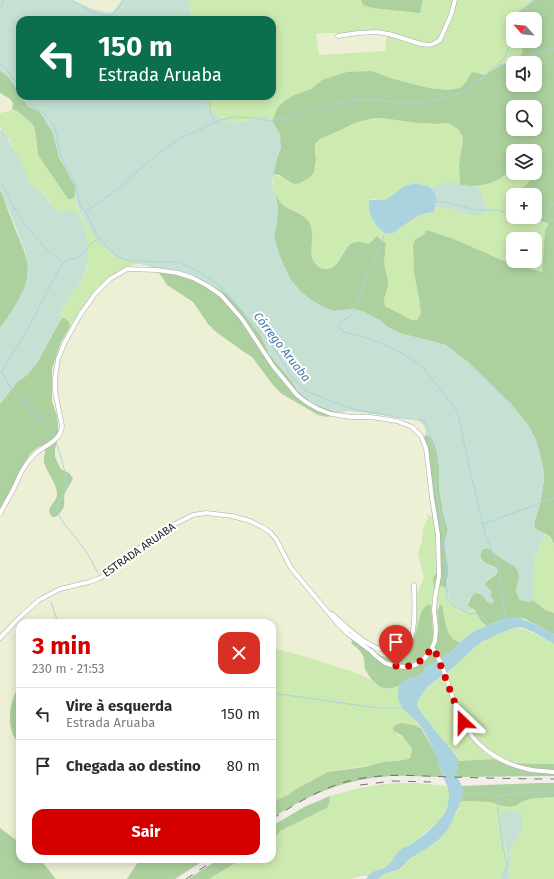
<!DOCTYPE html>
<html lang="pt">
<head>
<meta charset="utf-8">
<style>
	:root { --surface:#fff; --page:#f2f2f3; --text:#2b2b33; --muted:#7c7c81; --line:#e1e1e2; --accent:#d40000 }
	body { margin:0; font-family:"Fira Sans",sans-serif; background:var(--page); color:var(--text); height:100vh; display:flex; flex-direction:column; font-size:15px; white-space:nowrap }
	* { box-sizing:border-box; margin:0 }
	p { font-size:13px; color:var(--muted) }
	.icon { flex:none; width:22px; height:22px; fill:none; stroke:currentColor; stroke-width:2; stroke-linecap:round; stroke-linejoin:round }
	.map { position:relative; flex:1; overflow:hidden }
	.sheet { position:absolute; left:16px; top:619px; width:260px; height:244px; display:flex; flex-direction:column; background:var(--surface); border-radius:12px; box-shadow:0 2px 10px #0003 }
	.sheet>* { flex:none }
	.top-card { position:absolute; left:16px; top:16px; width:260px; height:84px; border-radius:12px; box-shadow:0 2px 10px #0003; background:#0b6e4f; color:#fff; overflow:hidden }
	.needle { width:26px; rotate:297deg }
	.fabs { position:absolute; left:506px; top:12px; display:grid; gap:8px }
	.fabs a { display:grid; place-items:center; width:36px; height:36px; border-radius:8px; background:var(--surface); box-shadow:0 2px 10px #0003; font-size:20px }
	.pin { position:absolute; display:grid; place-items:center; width:34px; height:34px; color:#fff; margin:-41px -17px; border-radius:50% 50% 50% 0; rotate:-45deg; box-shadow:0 0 4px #0007 }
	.pin .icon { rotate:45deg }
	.me { position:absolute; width:44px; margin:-22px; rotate:337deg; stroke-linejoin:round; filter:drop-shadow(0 0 3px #0008) }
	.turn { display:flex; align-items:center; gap:14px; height:84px; padding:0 16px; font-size:18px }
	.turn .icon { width:52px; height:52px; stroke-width:2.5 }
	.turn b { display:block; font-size:28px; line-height:34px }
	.round { display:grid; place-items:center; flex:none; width:42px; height:42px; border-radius:12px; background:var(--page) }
	.headline { display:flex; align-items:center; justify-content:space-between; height:68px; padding:0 16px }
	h1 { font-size:24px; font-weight:700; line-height:30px; color:var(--accent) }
	.primary-button { display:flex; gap:8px; margin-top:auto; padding:8px 16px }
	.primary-button a { flex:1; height:46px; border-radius:12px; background:var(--accent); color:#fff; font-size:16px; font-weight:700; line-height:46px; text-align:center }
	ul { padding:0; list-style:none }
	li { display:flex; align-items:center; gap:12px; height:52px; padding:0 16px; border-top:1px solid var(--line) }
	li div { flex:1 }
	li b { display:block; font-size:15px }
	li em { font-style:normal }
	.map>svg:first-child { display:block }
</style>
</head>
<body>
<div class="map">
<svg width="554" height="879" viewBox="0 0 554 879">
	<rect width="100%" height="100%" fill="#f2efe9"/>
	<path fill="#eef0d5" d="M73 0H122L113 12 107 13 90 8Z
		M316 32 387 33 385 51 319 56Z
		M0 93 10 99 13 103 12 109 10 111 0 113Z
		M140 264 156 268 167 285 193 302 208 324 216 332 243 352 252 357 273 385 282 394 302 406 327 417 349 411 416 419 421 422 425 425 426 429V434L423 439 428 453 431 476 432 517 428 514V518L423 528 422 541 419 552 420 563 424 577 419 589 414 631 412 643 404 652 396 655 387 657 380 655 376 652 351 641V643L361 652 363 656 366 669 372 680 354 672 303 656 284 651 272 647V623H20V685L11 702 9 718 18 742H20V843L0 828V513L9 498 30 454 38 447 43 446 45 447V451L44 457 56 488 57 495 54 502 51 506 64 507V497L66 491 72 483 69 473 61 469 55 458V449L57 443 58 434V424L57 416 52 401V369L61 342 70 327 97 287 120 275 129 266Z
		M38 859H139L132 873 127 879H56L44 864Z"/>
	<path fill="#cdebb0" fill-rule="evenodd" d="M189 0H361V1L420 12 423 0H534L515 14 516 19H513V41H517L523 50C518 67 512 60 500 66 495 68 490 72 486 75L480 73 470 75 466 82 460 88 448 90 429 88 394 79 372 71 322 80 311 89 294 95 284 101 278 107 272 121 263 116 250 121 231 123 223 120 214 114 207 107 208 96H272V20H192ZM316 33H387L385 51 319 55Z
		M12 109 17 111 27 119 34 126 36 137 38 155 68 199 74 198 75 194 77 205 79 210 97 240 126 260 140 264 129 266 120 275 97 287 70 327 69 322 65 318H62L60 314 80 281 83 278 88 266 63 210 59 211 53 209 45 195 33 188 30 183 9 139 0 126V113L10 111Z
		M374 118H381L418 123 439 124 445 123 450 124 459 130 463 138 459 165 460 185 449 183 430 187 414 183 405 186 387 199 380 200 371 199 393 232C406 224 418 213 434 212L435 207 454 210 475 216 487 208 481 193 477 186C484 185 493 183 499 179 504 176 508 172 513 170V173H532C532 184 520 187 515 195H513V217H525L530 219 548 222V226L545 229 542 272 502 260 454 239 427 230 424 234 420 236 413 245 414 273 419 298 421 314 417 320H412L385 306 384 299 388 286V280L384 263 386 243 375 239 368 244 345 249C340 260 333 275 319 267 315 265 313 261 312 257 307 244 317 236 308 222 307 222 305 217 304 217 302 214 297 213 294 211 290 209 284 206 281 203 274 195 272 184 273 174L300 183C316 173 316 171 316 153 316 150 315 146 316 144 319 136 333 134 340 131 345 128 351 125 356 123 362 121 368 120 374 118ZM513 239H535V261H513Z
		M427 514 432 517 437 523 440 569 434 575 436 586H442L445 587C446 590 447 594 449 597 454 606 465 612 475 610L481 621 487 626 474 631 460 642C446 639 443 617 439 605L437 611 439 632 437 634 435 635 433 632 431 605H427C418 616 418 631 412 643L414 631 416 596 424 577 420 563 418 552 422 541 423 528 428 518Z
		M545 534 551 538 554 545V613L545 610 533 600V580L535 556Z
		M518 627 529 631 554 644V764L504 763 494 759 458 761V757C452 750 416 710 417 704 418 699 422 693 425 690 433 682 443 676 451 669 461 660 470 650 481 643 492 636 506 631 518 627Z
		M272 647 284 651 303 656 354 672 372 680 376 685 387 689 401 684 399 688 400 704 402 708 412 716 421 728C413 724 406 723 397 724V734C406 739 418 750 408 759L328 772 296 789 288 795 272 802Z
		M399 783H417L447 786 450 793 449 801 446 810 440 820 413 843 400 850 391 863 388 866 372 872 368 876H361L350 879H209L242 859H272V840L277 835 280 831 303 819 320 812 330 801V796C353 789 375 784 399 783Z
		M554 797V879H510L509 875 511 847 519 837 501 829 507 852 506 864 503 879H378L383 874 400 869 404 866 406 862 422 851 435 843 458 810 461 801 491 802 499 805 509 807 516 806 521 802 530 799Z"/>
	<path fill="#add19e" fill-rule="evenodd" d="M361 0H423L420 13 373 8 363 5Z
		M534 0H554V545C553 542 552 540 551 538 547 533 539 532 535 528V520L540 504 544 479 543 467 536 440 528 425 512 405 446 345 399 333 386 326 380 320 353 309 334 311 325 308 311 300 300 291 290 279 280 257 274 237 277 221 278 208 275 192C277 196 278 200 281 203 288 211 303 212 309 222 311 225 312 230 312 234 313 244 308 254 315 263 317 266 321 269 325 269 343 270 341 241 359 242 362 242 365 243 368 244L372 241 377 236 381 240 386 243 384 263 388 280V286L384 299 385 306 412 320H417L421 314 419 298 414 273 413 245 415 240 424 234 427 230 454 239 502 260 542 272 545 229 548 226V223C540 220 533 220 525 217H535V195H515C520 187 532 184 532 173H535V151H513V170C508 173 504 176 499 179 488 186 473 187 460 185L459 165 463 138 459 130 450 124 445 123 439 124 418 123 381 118H374L355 123 339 131 324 137 319 140 316 143 315 146 316 160 314 172 311 176 307 179 300 183 294 184 279 175 273 174 277 158 281 148 275 126 272 121 278 107 284 101 294 95 311 89 322 80 347 72 372 71 394 79 429 88 448 90 460 88 466 82 470 75 472 72 486 75C490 72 495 68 500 66 512 60 518 66 523 50L517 41H535V19H516L515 14ZM513 63H535V85H513ZM513 107H535V129H513Z
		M0 70 10 79 20 94V96H21L28 106 38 111 42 115 53 133 59 157 75 186V194L74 198 71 199H68L38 155 36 137 34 126 27 119 17 111 12 109 13 103 10 99 0 93Z
		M0 191 2 193C6 206 11 218 16 231 22 246 31 262 27 279 23 297 11 313 0 328Z
		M156 268 179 271 203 280 229 295 261 335 269 354 292 381 297 390 311 402 317 405 339 413 344 412 327 417 318 415 282 394 273 385 252 357 244 352 216 332 208 324 193 302 167 285Z
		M62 318H65L69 322 70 327 61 342 52 369V401L57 416 58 424V434L57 443 55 449V457L61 469 69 473 73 478C71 484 68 487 65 493 63 497 65 501 64 506 63 510 59 514 56 517H52C44 507 56 504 57 495 58 486 47 472 44 463 43 458 46 453 45 448L43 446 38 447 30 454 9 498 0 513V404L18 381 27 375 37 363 57 326Z
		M426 434 430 437 434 442 437 452 439 466V487L443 513 448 530 444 544 448 565V575L446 589C443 585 438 585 434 589L433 577 440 569 437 523 432 517 431 476 423 439Z
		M488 548C493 551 496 555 501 558 505 561 511 563 515 566 522 573 518 583 516 591L529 602 533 600 545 610 554 613V634L525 619C509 616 501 620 487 626L481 621 475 610 469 607 467 605 472 596 475 593C482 593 484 597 488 602L491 597 489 589 486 586V582C490 578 494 577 497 573L495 567C486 564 475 560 483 549Z
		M429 604 431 605 433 632 435 635 437 634 439 632 437 611 440 605H442C445 618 445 639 460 642 455 649 443 659 435 663 431 665 427 665 424 668V672L422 674C416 677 409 678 404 681 402 682 401 684 400 685 383 694 373 684 365 669 364 665 365 661 363 656 361 650 355 647 351 643L353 639C359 642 365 645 370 648 373 650 377 653 380 655 385 658 390 657 395 656 424 648 412 612 429 604Z
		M20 685V742H18C5 729 9 699 20 685Z
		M402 723 414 725 421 728 435 752 443 777C426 777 408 775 391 776 345 779 310 794 272 818V802L288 795 296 789 328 772 364 767 384 762 397 761 408 759 410 758 412 751 411 747 402 736 393 730V728C395 724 398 724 402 723Z
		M494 759 504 763 554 764V776L457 777 455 771 458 767V761Z
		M538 783H554V797L530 799 521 802 516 806 509 807 499 805 491 802 461 801 463 791 461 786Z
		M330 796V801L327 808 280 831 277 835 272 840V826L304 807Z
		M0 828 20 843V859H38L44 864 56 879H0Z
		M140 859H173L174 860 179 859H206L175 879H127Z
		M219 859H242L209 879H188Z"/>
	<path fill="#c6e0d4" d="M0 0H73L90 8 107 13 113 12 122 0H189L192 20H20V94L10 79 0 70Z
		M21 96H208L207 107 214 114 223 120 231 123 250 121 263 115 272 121 280 134 281 148 277 158 272 181 278 208 277 221 274 237 280 257 290 279 300 291 311 300 325 308 334 311 353 309 363 311 380 320 386 326 399 333 446 345 467 361 488 381 512 405 528 425 536 440 543 467 544 479 540 504 535 520V528L538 530 545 534 535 556 533 580V600C527 603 524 602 519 599L516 591 519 578V573L515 567 499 557 492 551 488 548 483 549C473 562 490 565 498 569 497 577 495 575 490 578 488 579 487 581 486 582V586L492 591 490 594 491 597 494 600 493 603 490 604C487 601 485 596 481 594 474 590 469 599 467 604L469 607 475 610C458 613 450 602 445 587L447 588 448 575V565L444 544 448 530 443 513 439 487V466L437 452 434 442 430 437 426 434C426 426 423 423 416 419L349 411 339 413 317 405 311 402 297 390 292 381 269 354 261 335 229 295 203 280 179 271 159 269 140 264 126 260 110 252 97 241 79 210 77 205 75 194V186L59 157 53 133 42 115 38 111 28 106Z
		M2 128 21 162 30 183C35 190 39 190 44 195 48 199 50 206 55 209 61 213 70 208 76 213 89 223 93 270 80 281L60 314 62 318 57 326 37 363 27 375 18 381 0 404V328L13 310 24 289 27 278 28 266 25 251 2 193 0 191V131Z
		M449 182 467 186H477L481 193 487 208 481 215 479 216H475L454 210 435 207 436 195 430 187Z
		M510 811H515L520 813 523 822 519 837 511 847 509 875 510 879H503C504 870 508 860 507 851 505 842 494 818 504 812 505 811 508 811 510 811Z"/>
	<path fill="#aad3df" d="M415 183 430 187 436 195V201L434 212C420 213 412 220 401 227 398 229 395 232 393 233 379 237 365 211 370 200H380L387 199 405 186Z
		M507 618C522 617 529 622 542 628 546 630 550 631 554 634V644C546 640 527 627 518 627 514 627 487 639 482 642 470 650 461 661 450 670 441 677 431 683 424 691 422 694 417 701 417 705 418 711 452 750 458 758V767L455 771C456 778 463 784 463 791 463 798 459 807 455 814 452 821 449 830 443 835 433 846 420 852 408 860 406 862 405 865 402 867 395 873 384 871 378 879H366C372 869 378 871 386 867 392 863 394 855 400 850 403 847 409 846 413 843 422 837 440 822 445 812 448 807 449 800 449 794 449 788 444 780 442 774 436 756 430 738 418 723 409 712 398 710 398 694 398 673 420 679 423 672 424 671 424 668 424 667L437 662 441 657 451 652 460 642 474 631Z"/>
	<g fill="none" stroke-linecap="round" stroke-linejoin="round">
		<path stroke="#aad3df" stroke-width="1" d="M71 0C80 5 104 22 114 13 118 10 120 4 123 0
			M0 10 4 0
			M518 19 520 14 533 0
			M0 64 6 69 20 89
			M498 65 506 64 533 54 554 48
			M25 96 33 107 37 110 45 114 54 126 56 132 59 151 66 167 75 182 80 205 88 216 98 237 108 248 117 256 128 261 178 262 196 270 207 277 221 287 268 340C281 356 290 380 306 391L344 406 353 409 401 418 421 420 424 421 430 434 435 456 436 490 444 534 445 552 447 566 446 585 447 599 453 605 458 608 470 614 475 613 480 616 490 624
			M209 96 210 109 215 122
			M0 182 7 193 17 213 27 227 46 249 62 262
			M435 202C448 200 460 207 472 209 481 211 489 210 497 210 503 211 508 213 513 214
			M86 211 118 189 151 159 179 139 220 120 235 117 254 118 269 121 301 115 333 104 347 101 370 99 413 104 438 100 459 93 468 89 486 75 505 57 510 45 513 32
			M535 216 554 220
			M542 217 554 203
			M385 232 377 255 366 278 364 287 355 310 350 316 339 323V328L344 332 371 339 398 351 418 363 425 370 451 403 456 410 459 418 467 458 476 494 485 534 499 568 505 618
			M2 371C5 378 8 384 13 390 26 406 44 418 54 437
			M0 374 29 327 61 265 66 261 79 257 84 253 90 244 98 239
			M56 442C59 449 68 480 67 486 64 495 56 501 58 512 61 523 72 532 79 542 87 551 92 562 98 573
			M483 524 554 498
			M51 602 58 623
			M272 693 377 708H402
			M462 793C472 795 488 791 495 796L536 792H554
			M495 796 497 801 503 849 507 862V866L502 879"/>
		<g stroke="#a9a9a9" stroke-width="5">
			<path id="minor" d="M338 36 358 33 376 32 389 34 421 44 430 45 435 43 440 40 451 15 455 0
				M0 514C4 506 8 499 12 492 19 478 23 465 35 454 45 445 61 441 62 426L55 391V378L58 359 65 342 80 315 95 294 110 279 127 269 157 270 178 273 193 278 208 286 221 295 242 319 273 366 297 395 306 402 318 409 331 414 351 417H371L397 421 412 427 421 436 426 448 432 498 438 535 439 576 435 598 434 610 436 629 435 641 432 648C441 659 446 677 450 690 455 703 459 717 467 729 480 750 504 764 527 769 535 771 545 771 554 772
				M332 614C348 628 377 659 400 649 406 646 410 641 412 635 416 622 414 599 414 585
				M0 638 19 618 39 600 60 589 89 582 98 579 107 574 152 538 171 526 193 515 206 513 232 516 250 521 262 527 270 532 276 539 291 568 337 623 348 634 371 651 376 656 385 663 395 666 406 667 415 665 425 658 432 648"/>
		</g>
		<use href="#minor" stroke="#fff" stroke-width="4"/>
		<path stroke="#707070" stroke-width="1" stroke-dasharray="8 8" stroke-linecap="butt" d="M360 785 393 781 431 782
			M272 819C295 804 318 790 345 782 380 772 415 776 451 777 485 778 520 779 554 779
			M186 879 216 859"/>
	</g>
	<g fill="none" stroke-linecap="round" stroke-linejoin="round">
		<path stroke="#d40000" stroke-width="7" stroke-dasharray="0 12.6" d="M396 666C415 668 420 663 432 648L436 653 459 714 463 722"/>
	</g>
	<g text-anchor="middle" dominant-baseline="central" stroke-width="4" stroke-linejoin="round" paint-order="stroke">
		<g font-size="11" fill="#222" stroke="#fff">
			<text transform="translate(139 550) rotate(-35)">ESTRADA ARUABA</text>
		</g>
		<g font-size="12" font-style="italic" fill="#4a7aab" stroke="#fff">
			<text transform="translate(282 347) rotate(52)">Córrego Aruaba</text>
		</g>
	</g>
</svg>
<div class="fabs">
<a><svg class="needle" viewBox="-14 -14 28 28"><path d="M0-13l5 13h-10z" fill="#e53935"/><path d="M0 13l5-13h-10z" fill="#7c7c81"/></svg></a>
<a><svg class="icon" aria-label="sound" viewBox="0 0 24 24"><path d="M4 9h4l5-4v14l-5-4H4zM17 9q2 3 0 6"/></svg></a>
<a><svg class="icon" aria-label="search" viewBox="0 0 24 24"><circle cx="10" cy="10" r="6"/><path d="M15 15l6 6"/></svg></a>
<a><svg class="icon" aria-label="layers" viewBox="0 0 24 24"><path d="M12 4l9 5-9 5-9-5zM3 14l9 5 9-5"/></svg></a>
<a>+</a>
<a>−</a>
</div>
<div class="pin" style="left:396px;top:666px;background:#d93025"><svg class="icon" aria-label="arrive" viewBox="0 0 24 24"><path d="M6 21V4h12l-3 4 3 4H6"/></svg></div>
<svg class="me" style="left:463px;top:722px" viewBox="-20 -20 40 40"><path d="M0-17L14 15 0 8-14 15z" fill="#d40000" stroke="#fff" stroke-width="4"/></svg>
<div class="top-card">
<div class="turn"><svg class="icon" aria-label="left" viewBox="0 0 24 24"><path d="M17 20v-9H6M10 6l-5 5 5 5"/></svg><div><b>150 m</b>Estrada Aruaba</div></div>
</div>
<section class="sheet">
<div class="headline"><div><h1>3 min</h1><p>230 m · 21:53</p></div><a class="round" style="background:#d93025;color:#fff"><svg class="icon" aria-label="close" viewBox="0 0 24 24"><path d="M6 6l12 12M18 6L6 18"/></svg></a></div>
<ul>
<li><svg class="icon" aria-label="left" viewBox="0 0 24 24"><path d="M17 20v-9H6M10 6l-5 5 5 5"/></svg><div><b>Vire à esquerda</b><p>Estrada Aruaba</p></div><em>150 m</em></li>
<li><svg class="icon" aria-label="arrive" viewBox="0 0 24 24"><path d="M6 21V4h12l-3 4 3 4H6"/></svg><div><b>Chegada ao destino</b></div><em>80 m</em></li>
</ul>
<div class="primary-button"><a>Sair</a></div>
</section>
</div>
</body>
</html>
